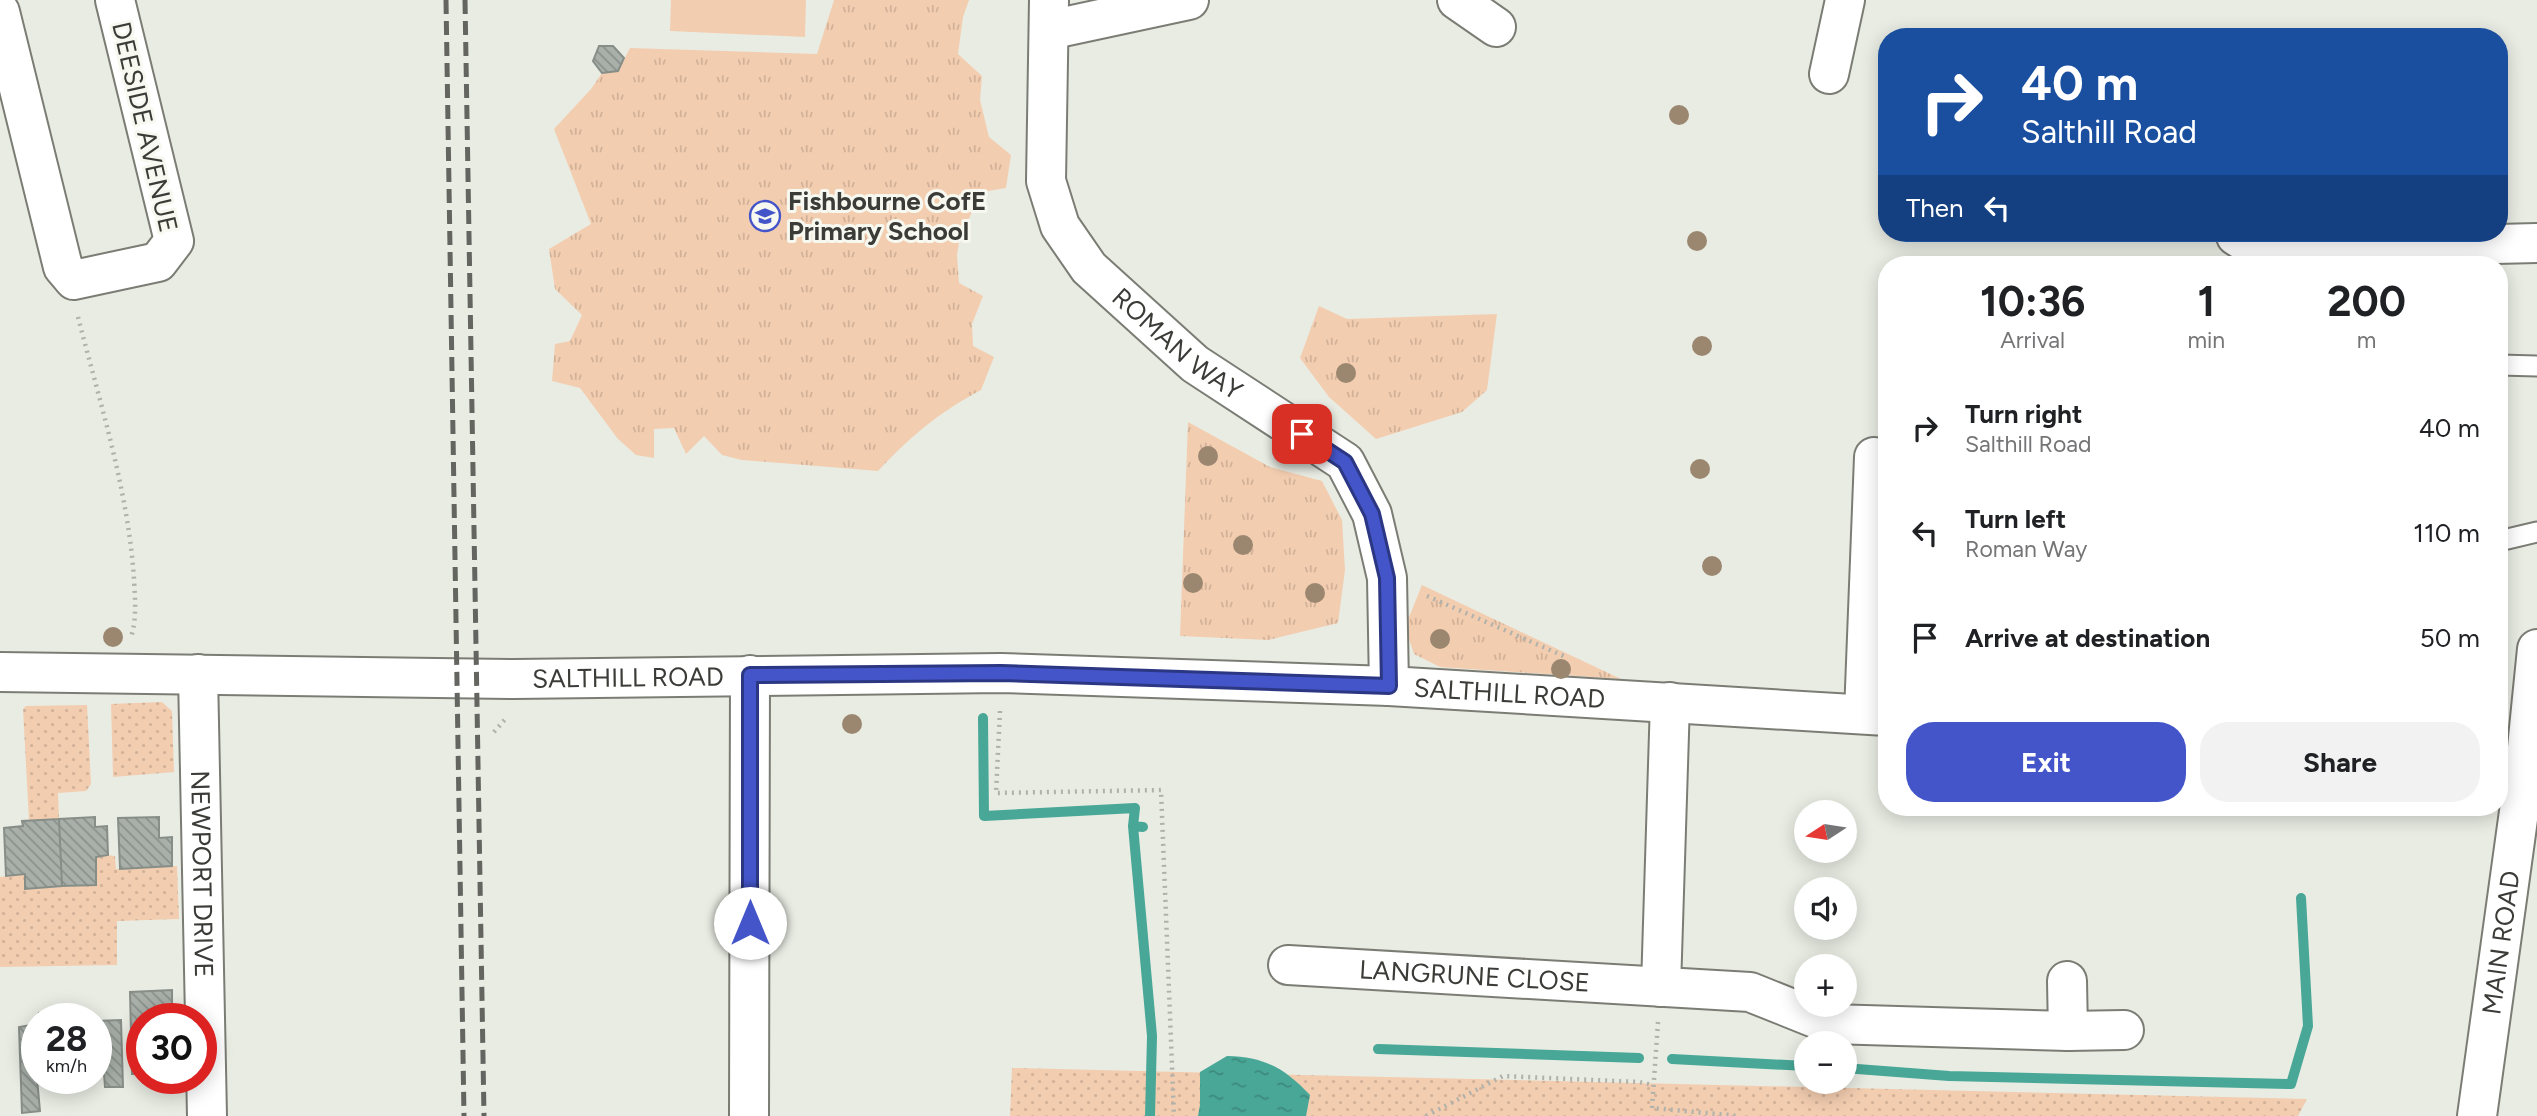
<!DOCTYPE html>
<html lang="en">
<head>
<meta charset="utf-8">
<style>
	:root { --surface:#fff; --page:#f2f2f2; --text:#202124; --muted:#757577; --accent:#4455c9 }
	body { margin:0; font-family:Figtree,sans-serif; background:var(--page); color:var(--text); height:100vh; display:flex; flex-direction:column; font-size:26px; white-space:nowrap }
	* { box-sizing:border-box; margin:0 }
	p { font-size:23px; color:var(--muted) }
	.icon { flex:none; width:38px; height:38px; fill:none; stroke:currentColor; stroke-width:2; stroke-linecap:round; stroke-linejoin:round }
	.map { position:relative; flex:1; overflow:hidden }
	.details { position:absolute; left:1878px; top:256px; width:630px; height:560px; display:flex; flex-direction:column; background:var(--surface); border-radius:28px; box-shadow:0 4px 18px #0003 }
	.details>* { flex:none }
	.top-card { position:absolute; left:1878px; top:28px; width:630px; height:214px; border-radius:28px; box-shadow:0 4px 18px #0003; background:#1a4fa0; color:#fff; overflow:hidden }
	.needle { width:46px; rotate:258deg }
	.tools { position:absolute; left:1794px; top:800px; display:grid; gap:14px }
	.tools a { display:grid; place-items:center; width:63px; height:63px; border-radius:50%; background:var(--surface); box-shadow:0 4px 18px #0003; font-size:35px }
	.speed { position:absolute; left:21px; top:1003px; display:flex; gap:14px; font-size:35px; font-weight:700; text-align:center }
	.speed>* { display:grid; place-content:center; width:91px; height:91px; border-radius:50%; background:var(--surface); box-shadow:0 4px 18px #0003; line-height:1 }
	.speed small { font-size:18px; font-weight:400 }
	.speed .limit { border:10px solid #d22; background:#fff; color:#111 }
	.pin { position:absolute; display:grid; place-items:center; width:60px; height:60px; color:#fff; margin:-30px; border-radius:14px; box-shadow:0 4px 10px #0006 }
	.me { position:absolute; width:77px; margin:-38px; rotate:0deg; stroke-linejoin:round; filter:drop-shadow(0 0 5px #0008) }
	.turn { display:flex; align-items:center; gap:24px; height:147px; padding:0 28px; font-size:32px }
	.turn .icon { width:91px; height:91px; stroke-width:2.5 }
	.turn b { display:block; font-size:49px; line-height:60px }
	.then { display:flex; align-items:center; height:66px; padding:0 28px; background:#0003; gap:14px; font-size:26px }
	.eta { display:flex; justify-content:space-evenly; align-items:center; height:119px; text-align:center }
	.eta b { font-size:42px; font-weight:700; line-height:49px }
	.button { display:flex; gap:14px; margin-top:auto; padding:14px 28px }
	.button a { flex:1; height:80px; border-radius:28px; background:var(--accent); color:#fff; font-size:28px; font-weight:700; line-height:80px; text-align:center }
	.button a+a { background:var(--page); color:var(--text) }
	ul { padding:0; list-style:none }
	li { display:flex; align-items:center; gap:21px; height:105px; padding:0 28px }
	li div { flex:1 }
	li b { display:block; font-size:26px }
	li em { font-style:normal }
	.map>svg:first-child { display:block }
</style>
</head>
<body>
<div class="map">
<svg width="2537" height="1116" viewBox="0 0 2537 1116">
	<defs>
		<pattern id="grass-tufts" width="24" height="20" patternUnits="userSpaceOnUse" patternTransform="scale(1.75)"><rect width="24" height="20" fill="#f3cdb0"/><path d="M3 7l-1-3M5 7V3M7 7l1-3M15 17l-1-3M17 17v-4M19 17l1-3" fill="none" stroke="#d1b198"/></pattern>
		<pattern id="park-dots" width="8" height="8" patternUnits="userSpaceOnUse" patternTransform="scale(1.75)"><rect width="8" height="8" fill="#f3cdb0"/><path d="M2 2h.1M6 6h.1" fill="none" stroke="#d1b198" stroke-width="1.8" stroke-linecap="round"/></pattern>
		<pattern id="water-ripples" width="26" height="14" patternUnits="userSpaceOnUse" patternTransform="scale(1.75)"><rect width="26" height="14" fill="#48a797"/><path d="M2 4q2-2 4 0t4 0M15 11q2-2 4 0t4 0" fill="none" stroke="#3d897c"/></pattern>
		<pattern id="building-back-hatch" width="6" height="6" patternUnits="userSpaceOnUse" patternTransform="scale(1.75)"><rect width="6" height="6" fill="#a8b0a9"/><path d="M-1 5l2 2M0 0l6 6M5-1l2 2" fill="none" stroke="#8a908b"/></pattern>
	</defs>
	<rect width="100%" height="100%" fill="#e9ece3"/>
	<path fill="url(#grass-tufts)" d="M834 0H969L963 17 958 54 982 76 980 100 989 137 1011 155 1006 188 982 192 960 236 957 255 959 283 983 296 972 324 973 346 994 357 981 390C939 412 910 437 878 471L742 460 722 455 704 436 686 454 674 428 654 429V458L636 455 618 439 580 388 552 381 555 344 570 341 582 315 555 289 549 249 591 224 554 129 591 89 602 73 618 71 630 48 817 54Z
		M1319 306 1347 319 1497 314 1487 390 1462 412 1376 439 1329 397 1300 358Z
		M1188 422 1270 467 1322 481 1342 520 1345 570 1338 623 1268 640 1180 636Z
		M1422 585 1621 679 1440 667 1414 654 1405 627Z"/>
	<path fill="url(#park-dots)" d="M162 702 172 711 174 772 113 777 111 704Z
		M87 705 91 784 86 791 58 793 59 819 29 820 23 709 26 706Z
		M108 855 115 856 116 869 177 866 179 919 117 921V965L0 967V877L25 874 26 889 95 885 96 857Z
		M1012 1068 2307 1099 2298 1116H1010Z"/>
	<path fill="#f3cdb0" d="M671 0H806L805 37 670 31Z"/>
	<path fill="url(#water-ripples)" d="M1227 1056C1265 1057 1284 1068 1310 1095L1306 1116H1198L1200 1105V1072Z"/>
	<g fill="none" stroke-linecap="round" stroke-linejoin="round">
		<path stroke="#48a797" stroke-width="10" d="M983 718 984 816 1135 808 1133 826
			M1143 827 1133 826 1152 1036 1150 1116
			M1378 1049 1639 1058
			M1672 1059 1806 1066
			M1844 1068 1949 1076 2291 1084 2308 1026 2301 898"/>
	</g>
	<path fill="url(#building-back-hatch)" stroke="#878e88" stroke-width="2" d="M599 46H613L624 58 618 71 602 73 593 61Z
		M95 817V827L107 826 108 855 96 857V885L62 886 59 819Z
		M159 817V838L172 837V866L120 869 118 818Z
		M59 819 62 886 25 889V874L6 876 4 828 23 826 22 821Z
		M172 990V1018H142V1076L141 1074H132L130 992Z
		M61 1011V1018H40L39 1013Z
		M121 1020 123 1087H105L104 1074 96 1075V1021Z
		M37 1024V1078L40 1111 22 1113 19 1027Z
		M142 1078H174V1082L143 1083Z"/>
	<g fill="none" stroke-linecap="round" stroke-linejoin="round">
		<g stroke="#7b7d75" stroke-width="23">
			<path id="lane" d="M2499 365 2537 366
				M2499 541 2537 532"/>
		</g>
		<g stroke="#7b7d75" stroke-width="42">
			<g id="street">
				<path id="s1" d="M1049 0 1046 181 1060 226 1089 268 1195 364 1345 462 1372 514 1387 578 1389 686"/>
				<path d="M1457 0 1496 27"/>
				<path d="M0 12 63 267 74 280 158 262 174 241 115 0"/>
				<path d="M1049 30 1189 0"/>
				<path d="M1829 74 1845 0"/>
				<path d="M2235 233 2236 236 2258 250 2537 243"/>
				<path id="s2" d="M198 674 207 1116"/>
				<path d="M1864 714 1874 457"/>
				<path id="s3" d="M1288 965 1750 992 1830 1024 2068 1031 2124 1030"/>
				<path d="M2067 981 2068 1031"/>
				<path d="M1661 987 1670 702"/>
				<path d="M749 1116 750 675"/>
			</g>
		</g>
		<g stroke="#7b7d75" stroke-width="42">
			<g id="secondary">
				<path id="s4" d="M0 672 514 679 1001 673 1389 686 1886 716"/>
				<path d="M2499 766 2525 768"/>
			</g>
		</g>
		<g stroke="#7b7d75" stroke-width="42">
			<g id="primary">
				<path id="s5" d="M2477 1116 2525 768 2537 649"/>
			</g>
		</g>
		<path stroke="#afb1aa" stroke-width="4.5" stroke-dasharray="2 5" stroke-linecap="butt" d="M78 317C100 403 128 490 134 579 135 599 137 618 131 637
			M1427 596 1566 657
			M1000 711 996 793 1161 790 1174 1116
			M494 732 507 717
			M1658 1022 1652 1108 1739 1116
			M1426 1116 1503 1076 1639 1082 1653 1085"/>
		<use href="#lane" stroke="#fff" stroke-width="19"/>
		<use href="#street" stroke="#fff" stroke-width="38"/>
		<use href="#secondary" stroke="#fff" stroke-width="38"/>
		<use href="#primary" stroke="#fff" stroke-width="38"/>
		<path stroke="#646560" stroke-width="5" stroke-dasharray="14 7" stroke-linecap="butt" d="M446 0 464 1116
			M465 0 484 1116"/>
	</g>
	<g fill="#9b8770">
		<circle cx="1679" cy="115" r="10"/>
		<circle cx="1697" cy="241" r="10"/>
		<circle cx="1702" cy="346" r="10"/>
		<circle cx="1346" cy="373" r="10"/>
		<circle cx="1208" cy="456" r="10"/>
		<circle cx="1700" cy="469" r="10"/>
		<circle cx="1243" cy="545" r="10"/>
		<circle cx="1712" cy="566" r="10"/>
		<circle cx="1193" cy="583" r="10"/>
		<circle cx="1315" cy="593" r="10"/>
		<circle cx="113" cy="637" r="10"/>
		<circle cx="1440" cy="639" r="10"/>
		<circle cx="1561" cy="669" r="10"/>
		<circle cx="852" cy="724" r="10"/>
	</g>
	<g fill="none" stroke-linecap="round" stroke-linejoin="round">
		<g stroke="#2c3783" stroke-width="18">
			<path id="route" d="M750 923V675L1001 673 1389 686 1387 578 1372 514 1345 462 1302 434"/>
		</g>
		<use href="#route" stroke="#4455c9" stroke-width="12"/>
	</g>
	<defs>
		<g id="school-ring" transform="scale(1.575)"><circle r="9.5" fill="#f7f9f0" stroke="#4455c9" stroke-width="1.5"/><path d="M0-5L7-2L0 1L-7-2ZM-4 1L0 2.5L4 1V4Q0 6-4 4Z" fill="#4455c9"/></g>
	</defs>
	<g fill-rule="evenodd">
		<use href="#school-ring" x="765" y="216"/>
	</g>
	<g text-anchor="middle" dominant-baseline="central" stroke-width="6" stroke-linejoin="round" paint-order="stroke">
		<g font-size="26" fill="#3b3c38" stroke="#f7f9f0">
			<text transform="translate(145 127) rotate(77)">DEESIDE AVENUE</text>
			<text stroke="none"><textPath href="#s1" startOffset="396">ROMAN WAY</textPath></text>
			<text stroke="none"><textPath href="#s4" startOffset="628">SALTHILL ROAD</textPath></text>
			<text stroke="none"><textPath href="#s4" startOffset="1510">SALTHILL ROAD</textPath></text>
			<text stroke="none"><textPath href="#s2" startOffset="200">NEWPORT DRIVE</textPath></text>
			<text stroke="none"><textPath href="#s5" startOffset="175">MAIN ROAD</textPath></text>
			<text stroke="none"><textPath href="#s3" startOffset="187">LANGRUNE CLOSE</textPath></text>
		</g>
		<g font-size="26" font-weight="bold" fill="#3b3c38" stroke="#f7f9f0" text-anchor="start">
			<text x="788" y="201">Fishbourne CofE<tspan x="788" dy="30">Primary School</tspan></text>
		</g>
	</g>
</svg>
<div class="tools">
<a><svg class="needle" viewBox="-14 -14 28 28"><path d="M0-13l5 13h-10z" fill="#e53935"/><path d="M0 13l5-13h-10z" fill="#757577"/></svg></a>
<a><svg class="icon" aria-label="sound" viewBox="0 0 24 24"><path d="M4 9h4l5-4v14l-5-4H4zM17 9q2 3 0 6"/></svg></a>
<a>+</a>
<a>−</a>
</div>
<div class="speed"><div>28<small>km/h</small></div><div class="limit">30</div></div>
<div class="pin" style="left:1302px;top:434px;background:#d93025"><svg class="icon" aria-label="arrive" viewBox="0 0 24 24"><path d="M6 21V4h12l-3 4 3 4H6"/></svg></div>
<svg class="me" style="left:750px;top:923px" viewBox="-20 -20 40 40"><circle r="19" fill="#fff"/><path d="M0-13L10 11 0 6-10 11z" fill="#4455c9"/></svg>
<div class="top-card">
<div class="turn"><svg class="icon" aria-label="right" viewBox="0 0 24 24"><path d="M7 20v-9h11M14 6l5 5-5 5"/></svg><div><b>40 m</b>Salthill Road</div></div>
<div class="then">Then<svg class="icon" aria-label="left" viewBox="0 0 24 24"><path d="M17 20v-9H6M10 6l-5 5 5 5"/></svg></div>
</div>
<section class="details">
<div class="eta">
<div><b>10:36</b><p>Arrival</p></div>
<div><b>1</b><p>min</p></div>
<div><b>200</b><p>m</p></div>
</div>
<ul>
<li><svg class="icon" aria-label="right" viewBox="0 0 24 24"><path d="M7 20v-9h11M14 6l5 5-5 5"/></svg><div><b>Turn right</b><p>Salthill Road</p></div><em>40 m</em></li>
<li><svg class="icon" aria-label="left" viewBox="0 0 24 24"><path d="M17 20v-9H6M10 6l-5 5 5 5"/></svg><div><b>Turn left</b><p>Roman Way</p></div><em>110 m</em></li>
<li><svg class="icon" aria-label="arrive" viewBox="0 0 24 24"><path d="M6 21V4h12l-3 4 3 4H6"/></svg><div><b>Arrive at destination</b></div><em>50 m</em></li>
</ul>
<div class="button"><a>Exit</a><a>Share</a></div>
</section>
</div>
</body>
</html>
